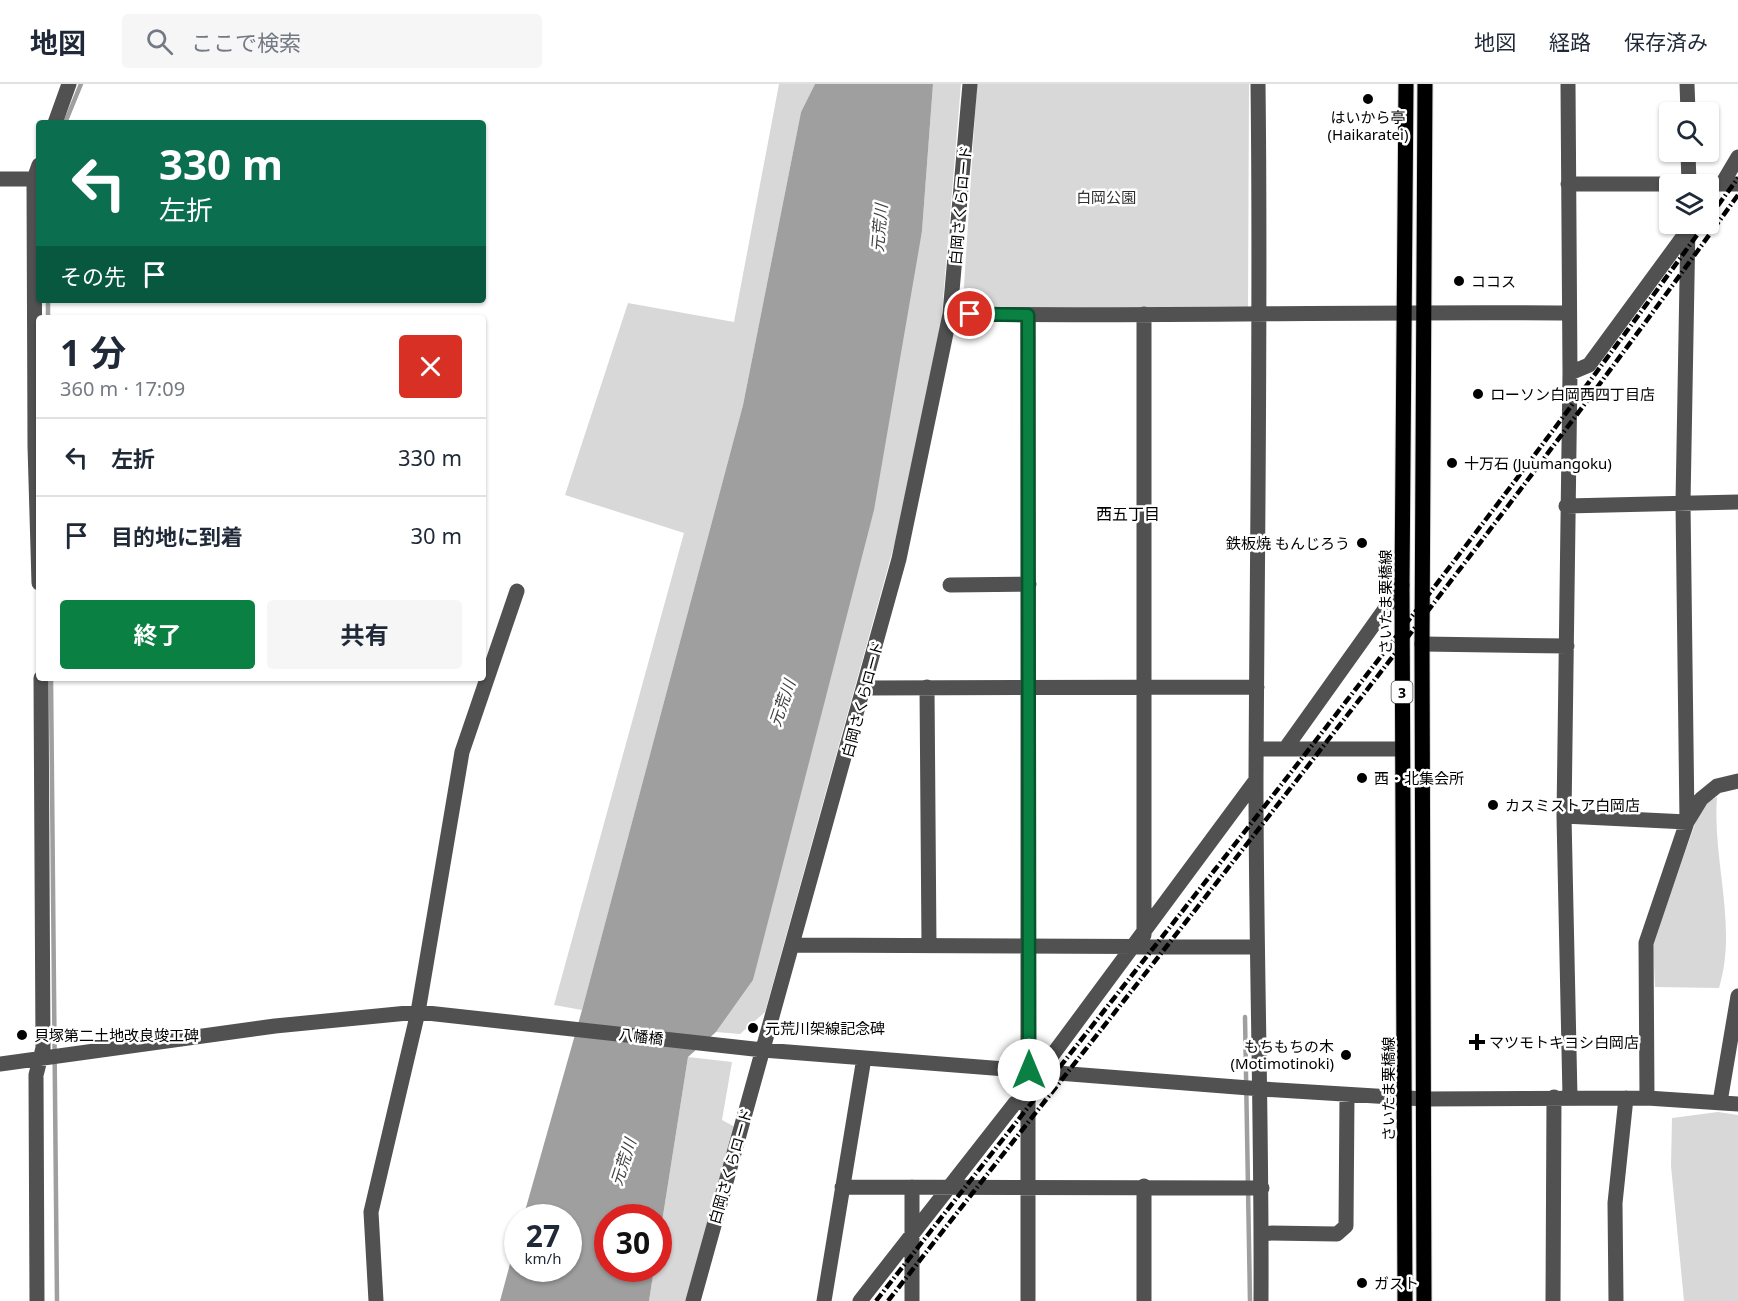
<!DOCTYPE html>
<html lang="ja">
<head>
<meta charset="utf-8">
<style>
	:root { --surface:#fff; --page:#f6f6f7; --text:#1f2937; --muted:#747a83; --line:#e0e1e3; --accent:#0b8043 }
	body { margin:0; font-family:"Noto Sans","Noto Sans JP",sans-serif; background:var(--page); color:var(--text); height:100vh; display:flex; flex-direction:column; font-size:22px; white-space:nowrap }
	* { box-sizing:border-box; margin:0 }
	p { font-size:20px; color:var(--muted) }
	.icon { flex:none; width:33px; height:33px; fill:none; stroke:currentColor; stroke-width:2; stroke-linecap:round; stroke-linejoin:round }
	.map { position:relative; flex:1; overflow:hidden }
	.side { position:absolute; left:36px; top:231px; width:450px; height:366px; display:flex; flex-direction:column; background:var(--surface); border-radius:6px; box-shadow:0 2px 4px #0004 }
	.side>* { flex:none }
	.hud { position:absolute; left:36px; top:36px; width:450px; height:183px; border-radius:6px; box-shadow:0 2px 4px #0004; background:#0b6e4f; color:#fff; overflow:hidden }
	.tools { position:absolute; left:1659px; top:18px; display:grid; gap:12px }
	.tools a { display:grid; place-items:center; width:60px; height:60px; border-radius:6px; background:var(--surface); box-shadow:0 2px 4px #0004; font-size:30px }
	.speed { position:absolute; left:504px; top:1120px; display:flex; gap:12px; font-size:30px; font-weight:700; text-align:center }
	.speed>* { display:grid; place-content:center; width:78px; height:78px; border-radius:50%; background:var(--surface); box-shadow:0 2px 4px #0004; line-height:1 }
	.speed small { font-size:15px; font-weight:400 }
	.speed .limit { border:9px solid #d22; background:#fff; color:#111 }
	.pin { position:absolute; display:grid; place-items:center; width:51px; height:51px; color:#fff; margin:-26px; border:3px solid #fff; border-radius:50%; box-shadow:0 2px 6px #0007 }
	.me { position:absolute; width:66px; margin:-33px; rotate:0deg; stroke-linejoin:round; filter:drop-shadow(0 0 4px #0008) }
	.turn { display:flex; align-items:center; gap:21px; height:126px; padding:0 24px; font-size:27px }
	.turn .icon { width:78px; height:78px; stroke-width:2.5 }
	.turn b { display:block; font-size:42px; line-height:51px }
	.then { display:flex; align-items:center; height:57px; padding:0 24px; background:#0003; gap:12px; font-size:22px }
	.round { display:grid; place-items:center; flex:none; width:63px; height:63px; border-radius:6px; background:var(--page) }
	.summary { display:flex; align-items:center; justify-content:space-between; height:102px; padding:0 24px }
	h1 { font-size:36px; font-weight:700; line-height:45px }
	.button { display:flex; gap:12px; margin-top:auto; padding:12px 24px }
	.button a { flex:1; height:69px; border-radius:6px; background:var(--accent); color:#fff; font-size:24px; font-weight:700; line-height:69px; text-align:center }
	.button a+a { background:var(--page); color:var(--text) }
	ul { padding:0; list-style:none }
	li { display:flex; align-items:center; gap:18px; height:78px; padding:0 24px; border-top:2px solid var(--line) }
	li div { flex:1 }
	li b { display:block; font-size:22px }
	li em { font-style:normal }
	header { display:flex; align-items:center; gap:36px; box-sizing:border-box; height:84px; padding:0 30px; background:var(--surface); border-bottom:2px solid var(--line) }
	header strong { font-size:28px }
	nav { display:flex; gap:33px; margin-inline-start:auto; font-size:21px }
	.search { width:420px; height:54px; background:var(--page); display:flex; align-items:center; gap:15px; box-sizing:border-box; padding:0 21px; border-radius:6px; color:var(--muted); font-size:22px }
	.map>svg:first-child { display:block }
</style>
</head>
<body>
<header>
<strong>地図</strong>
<div class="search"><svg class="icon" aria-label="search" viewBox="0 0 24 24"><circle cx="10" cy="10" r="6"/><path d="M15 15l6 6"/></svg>ここで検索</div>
<nav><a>地図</a><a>経路</a><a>保存済み</a></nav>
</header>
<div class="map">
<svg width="1738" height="1217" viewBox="0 0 1738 1217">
	<rect width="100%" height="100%" fill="#fff"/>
	<path fill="#d8d8d8" d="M779 0H815L801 28 743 321 582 926 554 921 684 449 565 411 628 219 734 238Z
		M933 0H961L941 240 900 440 765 928 740 950 716 948 753 896 922 147Z
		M977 0H1249L1248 225 966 223 963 217Z
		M1717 713C1712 776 1738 842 1719 904L1655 903 1653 859 1702 720Z
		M688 973 732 978 722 1036 735 1043 687 1217H649L654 1185H658L659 1157Z
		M1718 1028 1738 1031V1217H1684L1671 1082 1672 1034Z"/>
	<path fill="#9f9f9f" d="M815 0H933L922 147 874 426 753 896 716 948 688 973 659 1157 658 1134H608V1185H654L649 1217H500L517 1154 518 1185H568V1134H523L582 926 743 321 801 28Z"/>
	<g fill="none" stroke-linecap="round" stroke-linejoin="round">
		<path stroke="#9f9f9f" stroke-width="4.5" d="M65 39 81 0
			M48 216V234
			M51 594 57 1217
			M1245 933 1250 1217"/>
		<g stroke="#dbdbdb" stroke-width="17">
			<path id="major" d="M1405 1217 1402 501 1406 0
				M1424 1217 1422 560 1425 0"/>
		</g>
		<path stroke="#515151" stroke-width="15" d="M1258 0C1261 232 1257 465 1256 697 1256 871 1262 1044 1261 1217
			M1568 0 1570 289 1564 732 1570 1013
			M1687 0 1688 28
			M55 39 69 0
			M1688 68 1689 100
			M39 81 34 95 35 362 39 499
			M0 95H34
			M1568 100H1738
			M1722 100 1738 73
			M950 230C1157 233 1363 227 1569 229
			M1144 230V851
			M1028 231V1217
			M1570 289 1589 281 1688 146
			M1566 422 1738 418
			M950 501 1029 500
			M1422 560 1567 562
			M927 603 929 862
			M865 604 1257 603
			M1257 665H1402
			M1285 665 1402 501
			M1564 732 1687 738
			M1687 738 1683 419 1688 140
			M793 861 1257 863
			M0 980 275 942 418 928 763 966 1262 1005 1424 1015 1647 1014 1738 1020
			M1044 987 1045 981 1256 696
			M1647 1014 1646 859 1687 738 1701 715 1717 702 1738 697
			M1720 1018 1738 912
			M842 1103 1262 1104
			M1261 1149 1337 1150 1346 1142 1347 1011
			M37 1217 36 991 43 964 41 594
			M376 1217 371 1128 418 928 462 668 517 507
			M693 1217 899 475 950 230 970 0
			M824 1217 864 974
			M860 1217 1015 1019 1028 1016
			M912 1217V1103
			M1144 1217V1102
			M1553 1217 1554 1013
			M1616 1217 1615 1119 1626 1014"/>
		<use href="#major" stroke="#000" stroke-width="15"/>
		<path stroke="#000" stroke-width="4.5" stroke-dasharray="9 3 1.5 3" stroke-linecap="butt" d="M1708 135 1738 94
			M876 1217C1155 860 1440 507 1705 140
			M888 1217C1174 851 1467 488 1738 111"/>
	</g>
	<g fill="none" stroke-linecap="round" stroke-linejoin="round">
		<g stroke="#07532c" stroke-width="15">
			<path id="route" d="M970 230 1028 231 1029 986"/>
		</g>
		<use href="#route" stroke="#0b8043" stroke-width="10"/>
	</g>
	<g fill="#000" stroke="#fff" stroke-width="2">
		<circle cx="1368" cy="15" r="6"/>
		<circle cx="1459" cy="197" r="6"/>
		<circle cx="1478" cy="310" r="6"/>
		<circle cx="1452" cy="379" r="6"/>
		<circle cx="1362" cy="459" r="6"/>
		<circle cx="1362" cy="694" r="6"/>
		<circle cx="1493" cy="721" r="6"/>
		<circle cx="753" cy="944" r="6"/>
		<circle cx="22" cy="951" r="6"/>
		<path d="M1474 949h6v6h6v6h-6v6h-6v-6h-6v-6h6z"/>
		<circle cx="1346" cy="971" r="6"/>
		<circle cx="1362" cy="1199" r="6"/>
	</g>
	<g text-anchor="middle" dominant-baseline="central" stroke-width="5" stroke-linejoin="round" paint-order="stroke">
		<rect fill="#fff" stroke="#4c4c4c" stroke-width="1.5" x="1391.5" y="597" width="21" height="22" rx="4.5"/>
		<g font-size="14" font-weight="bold" fill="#000">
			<text x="1402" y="608">3</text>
		</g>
		<g font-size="15" fill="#000" stroke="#fff" text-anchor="start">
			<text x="1368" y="33" text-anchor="middle">はいから亭<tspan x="1368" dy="17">(Haikaratei)</tspan></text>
			<text x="1471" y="197">ココス</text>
			<text x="1490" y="310">ローソン白岡西四丁目店</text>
			<text x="1464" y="379">十万石 (Juumangoku)</text>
			<text x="1350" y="459" text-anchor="end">鉄板焼 もんじろう</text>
			<text x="1374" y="694">西・北集会所</text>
			<text x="1505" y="721">カスミストア白岡店</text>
			<text x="765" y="944">元荒川架線記念碑</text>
			<text x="34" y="951">貝塚第二土地改良竣工碑</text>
			<text x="1489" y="958">マツモトキヨシ白岡店</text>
			<text x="1334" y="962" text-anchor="end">もちもちの木<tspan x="1334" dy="17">(Motimotinoki)</tspan></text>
			<text x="1374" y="1199">ガスト</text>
		</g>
		<g font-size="15" fill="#2f2f2f" stroke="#fff">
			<text x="1106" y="113">白岡公園</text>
		</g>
		<g font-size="15" fill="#000" stroke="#fff">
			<text transform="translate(960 121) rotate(-85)">白岡さくらロード</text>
			<text transform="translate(1385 518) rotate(-90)">さいたま栗橋線</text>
			<text transform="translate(862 615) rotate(-75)">白岡さくらロード</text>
			<text transform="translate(641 952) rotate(7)">八幡橋</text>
			<text transform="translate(1388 1005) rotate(-90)">さいたま栗橋線</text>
			<text transform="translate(730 1082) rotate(-74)">白岡さくらロード</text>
		</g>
		<g font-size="16" font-style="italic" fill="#404040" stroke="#fff">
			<text transform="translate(879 144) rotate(-85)">元荒川</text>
			<text transform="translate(782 619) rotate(-71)">元荒川</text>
			<text transform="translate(623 1078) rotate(-72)">元荒川</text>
		</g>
		<g font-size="16" fill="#000" stroke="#fff">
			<text x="1128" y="430">西五丁目</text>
		</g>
	</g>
</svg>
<div class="tools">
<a><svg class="icon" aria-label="search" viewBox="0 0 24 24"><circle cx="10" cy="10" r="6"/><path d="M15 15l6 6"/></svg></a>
<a><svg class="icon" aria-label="layers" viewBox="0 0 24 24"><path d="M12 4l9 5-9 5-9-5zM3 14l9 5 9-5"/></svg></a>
</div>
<div class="speed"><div>27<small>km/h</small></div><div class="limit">30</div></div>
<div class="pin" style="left:970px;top:230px;background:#d93025"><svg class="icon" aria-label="arrive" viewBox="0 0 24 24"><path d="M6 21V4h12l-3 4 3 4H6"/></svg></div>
<svg class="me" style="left:1029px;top:986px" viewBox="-20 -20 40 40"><circle r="19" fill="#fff"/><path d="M0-13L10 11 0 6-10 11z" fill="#0b8043"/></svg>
<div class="hud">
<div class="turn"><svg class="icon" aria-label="left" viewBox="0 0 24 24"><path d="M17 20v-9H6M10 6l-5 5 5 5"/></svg><div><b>330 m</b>左折</div></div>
<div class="then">その先<svg class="icon" aria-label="arrive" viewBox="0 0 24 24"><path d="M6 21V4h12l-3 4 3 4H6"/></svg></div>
</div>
<section class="side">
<div class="summary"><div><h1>1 分</h1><p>360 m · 17:09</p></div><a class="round" style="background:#d93025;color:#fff"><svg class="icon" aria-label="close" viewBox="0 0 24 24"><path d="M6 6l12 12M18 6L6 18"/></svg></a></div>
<ul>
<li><svg class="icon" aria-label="left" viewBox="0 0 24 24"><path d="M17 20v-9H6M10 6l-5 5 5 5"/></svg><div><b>左折</b></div><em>330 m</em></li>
<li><svg class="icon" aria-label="arrive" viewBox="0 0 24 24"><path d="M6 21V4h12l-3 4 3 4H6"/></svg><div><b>目的地に到着</b></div><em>30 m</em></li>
</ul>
<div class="button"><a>終了</a><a>共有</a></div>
</section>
</div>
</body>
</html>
